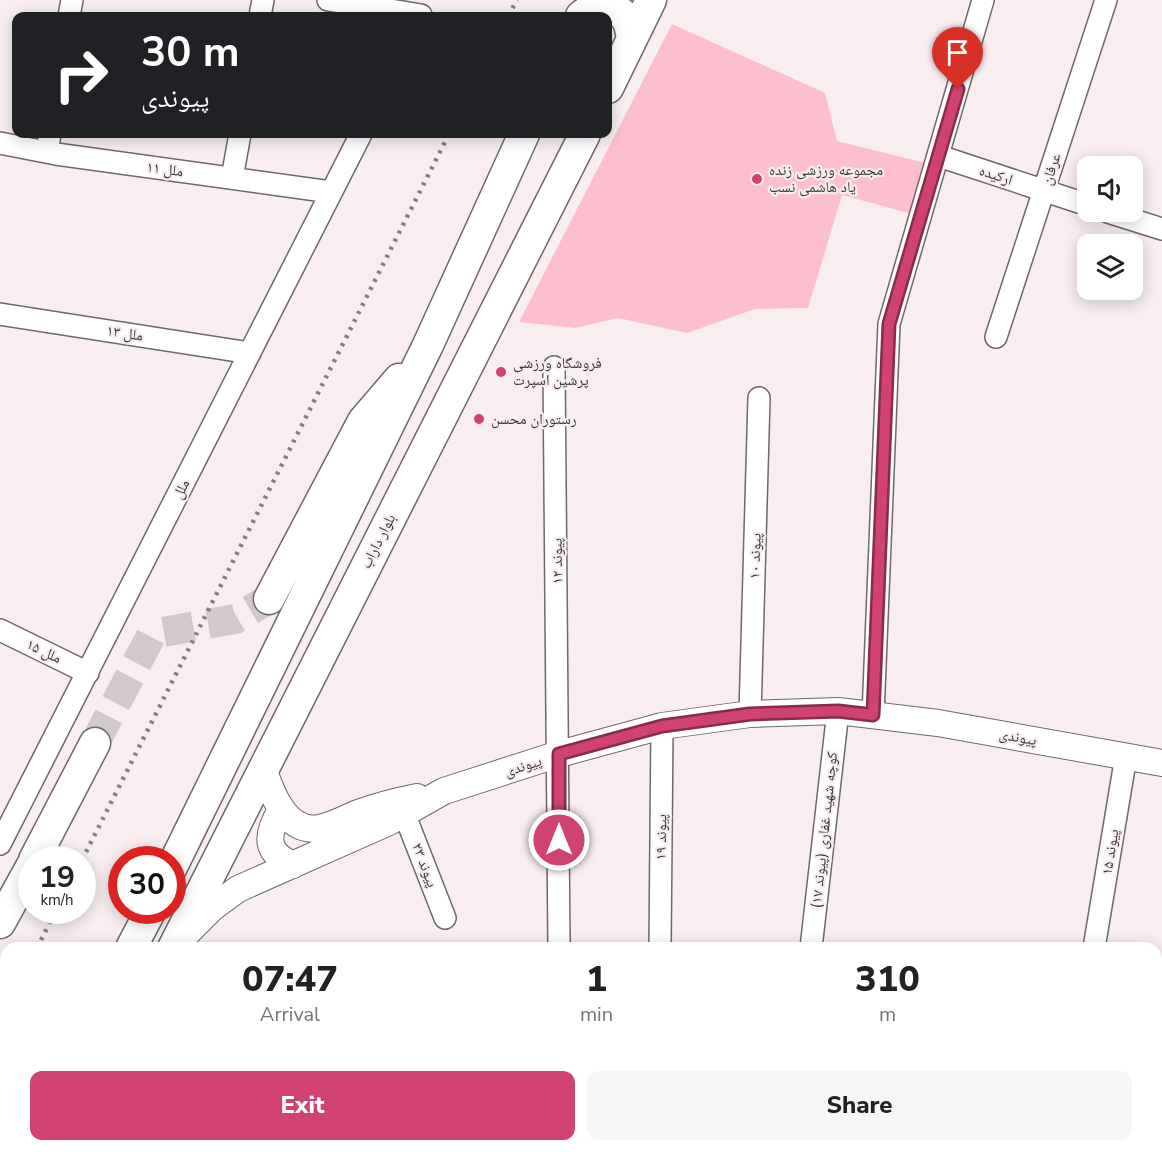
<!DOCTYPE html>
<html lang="en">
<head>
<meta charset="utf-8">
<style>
	:root { --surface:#fff; --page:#f6f6f6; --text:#222; --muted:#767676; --accent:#d04371 }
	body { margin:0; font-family:"Nunito Sans","Noto Naskh Arabic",sans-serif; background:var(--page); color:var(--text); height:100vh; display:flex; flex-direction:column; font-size:22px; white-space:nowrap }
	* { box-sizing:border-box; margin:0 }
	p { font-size:20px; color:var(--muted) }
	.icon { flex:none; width:33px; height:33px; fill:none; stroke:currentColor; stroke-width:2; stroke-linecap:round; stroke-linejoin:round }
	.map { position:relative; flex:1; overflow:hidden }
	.side { position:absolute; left:0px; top:942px; width:1162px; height:210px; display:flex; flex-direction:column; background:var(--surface); border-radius:18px 18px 0 0; box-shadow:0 3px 15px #0003 }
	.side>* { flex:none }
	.top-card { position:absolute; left:12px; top:12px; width:600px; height:126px; border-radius:12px; box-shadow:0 3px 15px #0003; background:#202124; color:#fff; overflow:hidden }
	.buttons { position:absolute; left:1077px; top:156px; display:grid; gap:12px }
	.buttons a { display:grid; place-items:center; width:66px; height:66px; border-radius:12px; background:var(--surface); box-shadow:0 3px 15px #0003; font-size:30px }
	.speed { position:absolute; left:18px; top:846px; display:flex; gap:12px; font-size:30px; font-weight:700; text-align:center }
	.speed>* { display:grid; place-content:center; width:78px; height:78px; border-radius:50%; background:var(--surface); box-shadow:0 3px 15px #0003; line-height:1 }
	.speed small { font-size:15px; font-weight:400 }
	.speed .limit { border:9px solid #d22; background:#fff; color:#111 }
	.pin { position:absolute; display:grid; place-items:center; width:51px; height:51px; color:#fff; margin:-62px -26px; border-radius:50% 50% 50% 0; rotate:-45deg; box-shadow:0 0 6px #0007 }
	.pin .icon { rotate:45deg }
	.me { position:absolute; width:66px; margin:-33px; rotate:0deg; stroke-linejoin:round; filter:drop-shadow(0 0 4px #0008) }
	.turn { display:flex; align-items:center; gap:21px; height:126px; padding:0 30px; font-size:27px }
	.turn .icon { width:78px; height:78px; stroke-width:2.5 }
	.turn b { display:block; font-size:42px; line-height:51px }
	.eta { display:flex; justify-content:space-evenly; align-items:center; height:102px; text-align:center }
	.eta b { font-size:36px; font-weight:800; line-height:42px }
	.cta { display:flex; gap:12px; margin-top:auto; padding:12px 30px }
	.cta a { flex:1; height:69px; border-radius:12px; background:var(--accent); color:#fff; font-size:24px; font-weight:800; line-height:69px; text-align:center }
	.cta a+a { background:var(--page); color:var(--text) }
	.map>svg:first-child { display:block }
</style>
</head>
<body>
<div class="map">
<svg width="1162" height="1152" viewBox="0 0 1162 1152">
	<rect width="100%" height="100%" fill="#f8eef0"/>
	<path fill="#fdbfcd" d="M672 24 825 93 837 141 926 163 912 214 842 195 808 308 755 309 687 333 618 318 575 328 519 322Z"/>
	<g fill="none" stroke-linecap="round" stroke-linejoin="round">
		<path stroke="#d2c9cb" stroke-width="30" stroke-dasharray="30 15" stroke-linecap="butt" d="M95 743 152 634 235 619 269 599"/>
		<g stroke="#6f6768" stroke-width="24">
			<path id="minor" d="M328 0 421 15
				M69 16 72 0
				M260 16 263 0
				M0 143 56 154 331 192
				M47 152 50 134
				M939 156 1088 205
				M232 178 240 134
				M1108 212 1162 229
				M0 314 250 353
				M996 337 1106 0
				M554 367 559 948
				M0 630 88 673
				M750 714 759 398
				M873 715 889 324 983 0
				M404 813 445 918
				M0 844 361 134
				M660 948 662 726
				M811 948 838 711
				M1094 948 1126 756
				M339 1146 340 1152
				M560 1147 641 1146
				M789 1152V1146
				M1060 1152 1061 1146"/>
		</g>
		<g stroke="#6f6768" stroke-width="28">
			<path id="tertiary" d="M263 768C271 792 286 834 319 828 332 826 346 818 358 813 378 806 397 801 417 797
				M281 810C266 835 264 852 293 865
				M185 935 212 908 238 889 391 821 444 791 559 754 662 726 750 714 838 711 938 723 1162 763"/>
		</g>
		<g stroke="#6f6768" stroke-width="33">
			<path id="secondary" d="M581 16C594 5 617 3 627 20 630 25 631 34 632 39
				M608 88 651 0
				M269 599 363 421 399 379
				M34 860 95 743
				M172 867 428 345 524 134
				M0 923 32 865
				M131 948 151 910
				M173 948 585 134
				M28 1152 31 1146
				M68 1152 71 1146"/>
		</g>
		<use href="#minor" stroke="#fff" stroke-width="21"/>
		<use href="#tertiary" stroke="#fff" stroke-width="26"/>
		<use href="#secondary" stroke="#fff" stroke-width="30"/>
		<path stroke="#847e7f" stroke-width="4.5" stroke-dasharray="3 6" stroke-linecap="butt" d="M508 16 517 0
			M82 860 449 134
			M37 948 56 910
			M0 1021 6 1009"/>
	</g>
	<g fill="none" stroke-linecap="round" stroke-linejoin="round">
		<g stroke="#872c49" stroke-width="15">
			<path id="route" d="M559 840V754L662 726 750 714 838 711 873 715 889 324 958 89"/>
		</g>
		<use href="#route" stroke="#d04371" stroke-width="10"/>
	</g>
	<g fill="#d04371" stroke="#f8eef0" stroke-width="2">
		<circle cx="757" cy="179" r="6"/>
		<circle cx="501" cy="372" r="6"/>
		<circle cx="479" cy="419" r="6"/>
	</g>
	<g text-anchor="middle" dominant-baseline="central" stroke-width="4.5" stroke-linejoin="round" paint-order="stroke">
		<g font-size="15" fill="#3a3737" stroke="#f8eef0">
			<text transform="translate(165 169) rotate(8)">ملل ۱۱</text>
			<text transform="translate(1051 169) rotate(-72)">عرفان</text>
			<text transform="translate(996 175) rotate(18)">ارکیده</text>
			<text transform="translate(125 333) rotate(9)">ملل ۱۳</text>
			<text transform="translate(181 489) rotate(-63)">ملل</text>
			<text transform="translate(378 541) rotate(-63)">بلوار داراب</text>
			<text transform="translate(755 556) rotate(-88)">پیوند ۱۰</text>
			<text transform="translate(557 561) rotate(-91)">پیوند ۱۲</text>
			<text transform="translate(44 651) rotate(26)">ملل ۱۵</text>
			<text transform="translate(1018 737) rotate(10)">پیوندی</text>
			<text transform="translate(523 766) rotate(-18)">پیوندی</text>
			<text transform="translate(824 830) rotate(-84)">کوچه شهید غفاری (پیوند ۱۷)</text>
			<text transform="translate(661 837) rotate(-89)">پیوند ۱۹</text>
			<text transform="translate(1110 852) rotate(-81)">پیوند ۱۵</text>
			<text transform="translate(425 865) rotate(69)">پیوند ۲۳</text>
		</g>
		<g font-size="15" fill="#3a3737" stroke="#f8eef0" text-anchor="start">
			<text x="769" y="170">مجموعه ورزشی زنده<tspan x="769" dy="17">یاد هاشمی نسب</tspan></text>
			<text x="513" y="363">فروشگاه ورزشی<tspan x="513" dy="17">پرشین اسپرت</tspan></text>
			<text x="491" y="419">رستوران محسن</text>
		</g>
	</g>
</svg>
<div class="buttons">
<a><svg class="icon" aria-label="sound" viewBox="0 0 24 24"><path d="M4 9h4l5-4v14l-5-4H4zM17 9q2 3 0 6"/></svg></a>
<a><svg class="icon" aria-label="layers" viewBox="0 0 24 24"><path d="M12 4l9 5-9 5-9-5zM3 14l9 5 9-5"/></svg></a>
</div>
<div class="speed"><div>19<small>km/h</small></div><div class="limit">30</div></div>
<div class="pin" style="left:958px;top:89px;background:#d93025"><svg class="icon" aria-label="arrive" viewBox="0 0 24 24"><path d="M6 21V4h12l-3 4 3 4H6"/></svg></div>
<svg class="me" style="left:559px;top:840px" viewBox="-20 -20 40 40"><circle r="17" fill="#d04371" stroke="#fff" stroke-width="3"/><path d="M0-11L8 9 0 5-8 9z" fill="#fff"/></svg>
<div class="top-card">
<div class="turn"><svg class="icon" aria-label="right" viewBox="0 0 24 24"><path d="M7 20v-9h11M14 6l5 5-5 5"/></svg><div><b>30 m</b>پیوندی</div></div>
</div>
<section class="side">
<div class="eta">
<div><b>07:47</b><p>Arrival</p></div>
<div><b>1</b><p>min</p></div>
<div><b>310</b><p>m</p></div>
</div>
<div class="cta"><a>Exit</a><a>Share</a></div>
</section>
</div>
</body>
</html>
